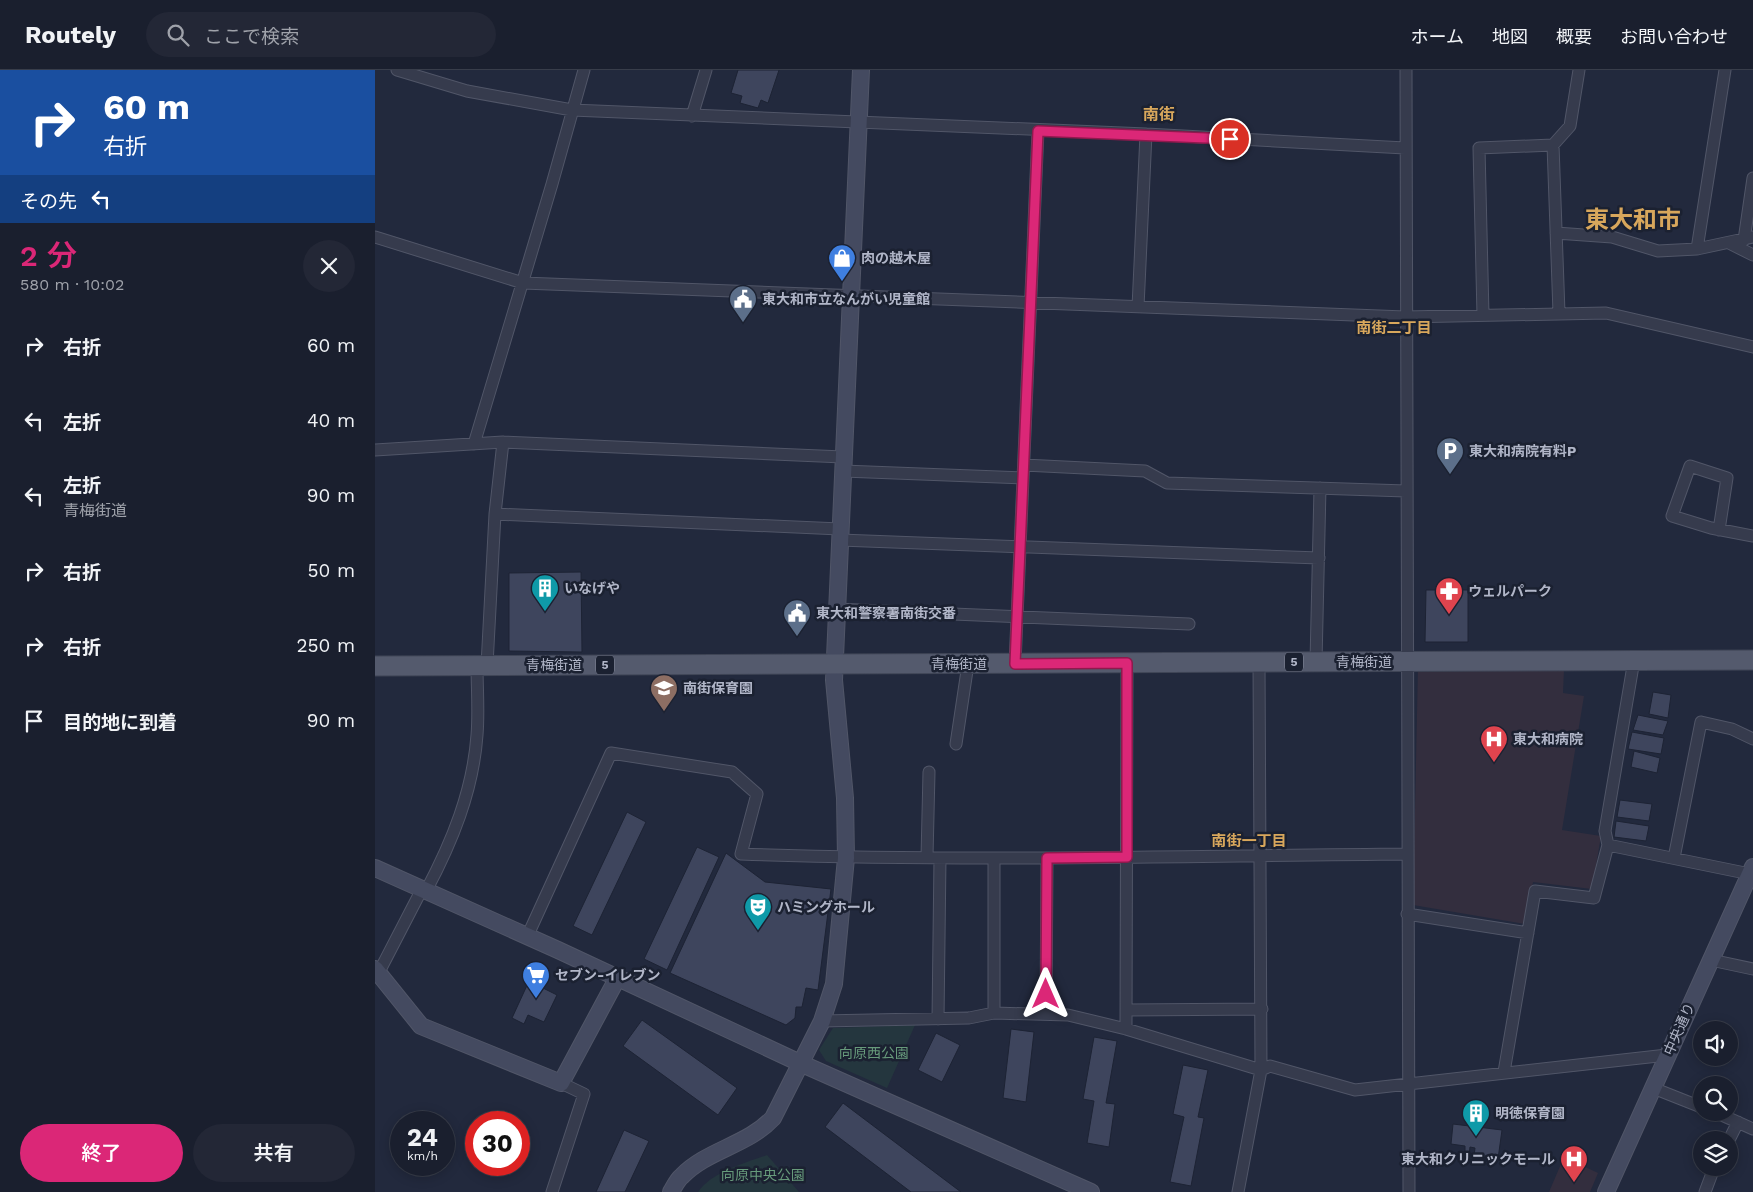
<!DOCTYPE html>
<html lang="ja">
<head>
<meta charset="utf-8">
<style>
	:root { --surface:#1a1f2e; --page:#232736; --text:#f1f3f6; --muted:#9fa2aa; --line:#383d4a; --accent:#db2777 }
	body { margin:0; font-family:"Work Sans","Noto Sans JP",sans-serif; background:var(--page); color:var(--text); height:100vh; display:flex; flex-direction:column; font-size:19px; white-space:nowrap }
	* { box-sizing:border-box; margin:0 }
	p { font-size:16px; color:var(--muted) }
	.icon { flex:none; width:28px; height:28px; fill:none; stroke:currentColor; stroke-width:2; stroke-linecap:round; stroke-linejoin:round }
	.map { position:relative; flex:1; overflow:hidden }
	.details { display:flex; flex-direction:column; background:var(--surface); width:375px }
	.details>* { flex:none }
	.guide { background:#1a4fa0; color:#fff; overflow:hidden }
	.controls { position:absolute; left:1318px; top:951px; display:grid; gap:10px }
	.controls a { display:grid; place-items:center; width:45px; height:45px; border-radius:50%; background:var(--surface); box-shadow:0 2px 12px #0003,0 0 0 1px var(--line); font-size:25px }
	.speed { position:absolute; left:15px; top:1041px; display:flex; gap:10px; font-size:25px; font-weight:700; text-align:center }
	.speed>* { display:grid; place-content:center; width:65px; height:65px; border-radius:50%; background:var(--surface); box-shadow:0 2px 12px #0003,0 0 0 1px var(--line); line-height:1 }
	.speed small { font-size:12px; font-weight:400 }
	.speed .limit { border:8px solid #d22; background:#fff; color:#111 }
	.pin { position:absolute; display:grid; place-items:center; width:42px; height:42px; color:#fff; margin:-21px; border:2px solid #fff; border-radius:50%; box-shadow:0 1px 5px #0007 }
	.me { position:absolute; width:55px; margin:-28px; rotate:0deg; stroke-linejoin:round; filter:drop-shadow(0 0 4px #0008) }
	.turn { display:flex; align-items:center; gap:18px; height:105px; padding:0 20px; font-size:22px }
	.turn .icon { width:65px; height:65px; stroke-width:2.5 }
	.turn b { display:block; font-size:35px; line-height:42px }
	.then { display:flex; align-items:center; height:48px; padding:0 20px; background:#0003; gap:10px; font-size:19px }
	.round { display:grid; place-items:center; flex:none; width:52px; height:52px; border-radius:26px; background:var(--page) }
	.head { display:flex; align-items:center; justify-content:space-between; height:85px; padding:0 20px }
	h1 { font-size:30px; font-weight:600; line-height:38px; color:var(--accent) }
	.primary-button { display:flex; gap:10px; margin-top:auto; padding:10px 20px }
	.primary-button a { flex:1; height:58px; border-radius:30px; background:var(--accent); color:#fff; font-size:20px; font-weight:600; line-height:58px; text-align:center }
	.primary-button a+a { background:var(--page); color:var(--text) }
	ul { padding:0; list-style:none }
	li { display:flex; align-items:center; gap:15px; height:75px; padding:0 20px }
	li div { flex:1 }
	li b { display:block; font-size:19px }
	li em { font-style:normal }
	header { display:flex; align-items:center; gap:30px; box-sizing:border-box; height:70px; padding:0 25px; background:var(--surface); border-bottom:1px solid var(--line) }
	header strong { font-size:24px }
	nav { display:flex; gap:28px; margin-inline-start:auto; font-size:18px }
	.search { width:350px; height:45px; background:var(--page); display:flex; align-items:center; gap:12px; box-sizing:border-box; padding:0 18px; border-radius:28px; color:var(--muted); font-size:19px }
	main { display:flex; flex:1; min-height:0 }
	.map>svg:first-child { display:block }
</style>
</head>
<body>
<header>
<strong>Routely</strong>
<div class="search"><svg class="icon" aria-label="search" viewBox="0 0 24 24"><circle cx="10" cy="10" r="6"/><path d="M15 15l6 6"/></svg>ここで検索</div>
<nav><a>ホーム</a><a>地図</a><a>概要</a><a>お問い合わせ</a></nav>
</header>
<main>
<section class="details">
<div class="guide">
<div class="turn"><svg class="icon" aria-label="right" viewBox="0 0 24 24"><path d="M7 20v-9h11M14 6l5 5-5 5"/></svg><div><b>60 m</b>右折</div></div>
<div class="then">その先<svg class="icon" aria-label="left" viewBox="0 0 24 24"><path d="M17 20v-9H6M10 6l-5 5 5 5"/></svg></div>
</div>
<div class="head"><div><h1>2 分</h1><p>580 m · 10:02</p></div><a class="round"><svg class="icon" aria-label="close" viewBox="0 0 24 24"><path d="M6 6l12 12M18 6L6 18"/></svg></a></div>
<ul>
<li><svg class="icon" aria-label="right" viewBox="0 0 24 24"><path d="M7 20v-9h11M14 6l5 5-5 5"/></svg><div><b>右折</b></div><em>60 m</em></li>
<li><svg class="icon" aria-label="left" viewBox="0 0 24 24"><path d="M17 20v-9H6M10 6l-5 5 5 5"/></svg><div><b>左折</b></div><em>40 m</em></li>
<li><svg class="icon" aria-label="left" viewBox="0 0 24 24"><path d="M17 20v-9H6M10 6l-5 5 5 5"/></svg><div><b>左折</b><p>青梅街道</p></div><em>90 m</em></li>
<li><svg class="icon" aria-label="right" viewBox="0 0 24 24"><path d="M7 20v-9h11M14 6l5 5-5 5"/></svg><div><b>右折</b></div><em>50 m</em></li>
<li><svg class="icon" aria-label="right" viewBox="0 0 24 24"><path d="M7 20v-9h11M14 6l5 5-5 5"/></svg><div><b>右折</b></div><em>250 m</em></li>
<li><svg class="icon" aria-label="arrive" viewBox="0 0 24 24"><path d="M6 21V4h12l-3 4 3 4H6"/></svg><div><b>目的地に到着</b></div><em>90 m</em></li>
</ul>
<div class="primary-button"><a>終了</a><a>共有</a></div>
</section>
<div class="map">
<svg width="1378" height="1122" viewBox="0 0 1378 1122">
	<rect width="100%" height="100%" fill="#22293d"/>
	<path fill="#332e3e" d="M1043 597 1189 599 1188 623 1209 626 1187 760 1226 766 1217 819 1158 812 1150 854 1038 835Z
		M1189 1087 1223 1103 1215 1122H1174Z"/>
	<path fill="#24363e" d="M540 955 512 1018 451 991 444 980 458 958Z
		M392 1085 424 1122H323C337 1102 370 1093 392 1085Z"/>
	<path fill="#3e455d" stroke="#1d2334" d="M363 0H404L393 33 386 30 383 38 365 33 367 26 356 23Z
		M206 502 207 582 134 581V503Z
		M1051 520H1093V572H1050Z
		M1278 622 1296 625 1293 648 1274 644Z
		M1263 645 1293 651 1288 665 1258 660Z
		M1257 662 1289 668 1286 684 1253 679Z
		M1259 681 1285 688 1282 703 1256 697Z
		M1245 730 1277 734 1274 751 1242 747Z
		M252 742 271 752 217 865 198 856Z
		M1241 751 1274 756 1271 771 1239 767Z
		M322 777 344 787 292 900 269 889Z
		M351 783 390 812 456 819 443 920 431 918 427 937H421L420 948 411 955 295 903Z
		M154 911 182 925 169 952 153 945 149 954 137 948Z
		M267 950 362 1018 343 1045 248 976Z
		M636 959 659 962 651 1032 628 1028Z
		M561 963 585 975 567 1012 543 1000Z
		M719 967 742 971 731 1033 740 1034 734 1077 712 1073 719 1031 708 1029Z
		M808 995 833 1000 823 1047 829 1048 816 1116 795 1112 809 1047 798 1044Z
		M468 1033 586 1122H536L450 1057Z
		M1078 1054 1127 1060 1123 1089 1099 1086 1100 1078 1095 1077 1094 1086 1084 1085V1082H1090V1076L1076 1074Z
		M249 1060 274 1071 250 1122H221Z"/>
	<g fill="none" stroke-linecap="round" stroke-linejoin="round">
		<g stroke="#515668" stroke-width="13">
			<path id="street" d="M22 0 92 21 197 40 771 64 1030 78
				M1031 0 1034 1122
				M317 46 331 0
				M1178 75 1184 243
				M1181 163 1237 167 1283 181 1322 179 1378 167
				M0 167 148 213 1030 247 1231 243 1378 277
				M1369 170 1378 108
				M1354 173 1378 185
				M1322 179 1350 0
				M763 237 771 64
				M1108 245 1104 78 1178 75 1195 56 1204 0
				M99 374 177 114 209 0
				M0 380 128 372 468 387
				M649 395 770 401 792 413 1031 421
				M468 401 648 408
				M120 444 465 459
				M1344 460 1352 408 1315 396 1297 446 1336 458 1378 466
				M465 470 944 488
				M461 539 814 554
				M941 592 945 418
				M640 594 663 61
				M112 595 120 444 128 372
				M581 674 593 594
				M1233 775 1375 804
				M552 787 554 702
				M1299 788 1326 652 1357 659 1378 669
				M51 821C77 772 98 721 102 665 104 642 102 618 102 595
				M1032 844 1153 863
				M152 867 236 683 357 702 382 724 366 784C588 792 810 786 1032 784
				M1336 890 1378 899
				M3 904 47 819
				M752 940 887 939
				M619 943V789
				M671 944 672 788
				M563 949 565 788
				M447 951 594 948 619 943 693 945 751 959 886 1000 895 996 980 1020 1292 985
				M751 959 752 593
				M1129 1002 1160 821 1219 828 1233 775 1230 761 1259 590
				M1278 1018 1326 1037
				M1340 1042 1378 1059
				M1354 1070 1363 1052
				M177 1122 209 1024 186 1013
				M863 1122 886 1000 884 592
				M1330 1122 1339 1098"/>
		</g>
		<g stroke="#515668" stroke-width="18">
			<path id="secondary" d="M0 798 183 880 425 993 716 1122
				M0 899 46 956 186 1013 243 907
				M296 1122C299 1117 302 1110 307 1106 332 1080 373 1075 398 1048L447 951 459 914 471 788 470 728 459 610 486 0
				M1231 1122 1378 797"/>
		</g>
		<g stroke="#3f4556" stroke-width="21">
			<path id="primary" d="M0 596 1378 590"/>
		</g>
		<use href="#street" stroke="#363b4d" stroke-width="11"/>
		<use href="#secondary" stroke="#444a60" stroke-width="16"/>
		<use href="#primary" stroke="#545a6d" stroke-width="19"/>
	</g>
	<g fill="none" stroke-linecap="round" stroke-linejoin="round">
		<g stroke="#8e194d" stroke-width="12">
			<path id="route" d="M671 924 672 788 752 787V593L640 594 663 61 855 69"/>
		</g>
		<use href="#route" stroke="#db2777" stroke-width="9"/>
	</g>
	<defs>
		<g id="shop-pin" transform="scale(1.4375)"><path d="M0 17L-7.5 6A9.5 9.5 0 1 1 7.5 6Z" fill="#3f7fe0" stroke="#1b2131"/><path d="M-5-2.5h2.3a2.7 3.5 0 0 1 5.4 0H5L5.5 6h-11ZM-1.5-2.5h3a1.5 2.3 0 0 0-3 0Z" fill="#fff"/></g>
		<g id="civic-pin" transform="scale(1.4375)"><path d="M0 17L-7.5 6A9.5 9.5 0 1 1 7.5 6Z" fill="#5c6f8a" stroke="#1b2131"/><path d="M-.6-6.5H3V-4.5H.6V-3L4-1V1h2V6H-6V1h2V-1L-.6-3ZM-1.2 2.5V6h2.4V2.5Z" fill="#fff"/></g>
		<g id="parking-pin" transform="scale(1.4375)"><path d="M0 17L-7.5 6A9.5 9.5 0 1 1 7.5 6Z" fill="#5c6f8a" stroke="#1b2131"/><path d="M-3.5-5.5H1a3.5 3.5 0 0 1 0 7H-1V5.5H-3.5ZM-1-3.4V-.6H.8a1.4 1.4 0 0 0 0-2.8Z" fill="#fff"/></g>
		<g id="building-pin" transform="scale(1.4375)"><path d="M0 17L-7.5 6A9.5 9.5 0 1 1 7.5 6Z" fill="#0f9aa8" stroke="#1b2131"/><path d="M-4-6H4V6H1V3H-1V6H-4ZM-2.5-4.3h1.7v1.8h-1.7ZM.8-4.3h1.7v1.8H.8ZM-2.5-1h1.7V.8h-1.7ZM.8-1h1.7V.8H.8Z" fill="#fff"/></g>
		<g id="pharmacy-pin" transform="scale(1.4375)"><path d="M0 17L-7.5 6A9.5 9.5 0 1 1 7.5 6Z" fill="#e0444e" stroke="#1b2131"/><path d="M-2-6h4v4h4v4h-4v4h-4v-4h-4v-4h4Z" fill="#fff"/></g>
		<g id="school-pin" transform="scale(1.4375)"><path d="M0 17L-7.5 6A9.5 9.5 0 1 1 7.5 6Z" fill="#8d6e63" stroke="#1b2131"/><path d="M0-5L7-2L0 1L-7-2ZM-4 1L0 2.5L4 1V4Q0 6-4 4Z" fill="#fff"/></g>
		<g id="hospital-pin" transform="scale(1.4375)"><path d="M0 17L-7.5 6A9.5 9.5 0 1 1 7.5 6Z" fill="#e0444e" stroke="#1b2131"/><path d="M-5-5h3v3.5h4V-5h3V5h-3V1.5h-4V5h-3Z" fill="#fff"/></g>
		<g id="theatre-pin" transform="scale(1.4375)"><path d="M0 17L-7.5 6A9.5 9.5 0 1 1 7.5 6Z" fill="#0f9aa8" stroke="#1b2131"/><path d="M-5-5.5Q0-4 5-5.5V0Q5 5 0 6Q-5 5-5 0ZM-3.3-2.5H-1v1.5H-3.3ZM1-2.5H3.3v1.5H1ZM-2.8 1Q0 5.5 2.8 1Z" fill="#fff"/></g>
		<g id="supermarket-pin" transform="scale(1.4375)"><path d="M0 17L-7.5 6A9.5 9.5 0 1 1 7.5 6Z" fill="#3f7fe0" stroke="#1b2131"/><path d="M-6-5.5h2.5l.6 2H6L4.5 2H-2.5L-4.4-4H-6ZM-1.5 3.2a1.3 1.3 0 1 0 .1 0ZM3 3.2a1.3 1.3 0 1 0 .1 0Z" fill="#fff"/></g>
	</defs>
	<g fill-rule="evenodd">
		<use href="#shop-pin" x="467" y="188"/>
		<use href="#civic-pin" x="368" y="229"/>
		<use href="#parking-pin" x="1075" y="381"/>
		<use href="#building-pin" x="170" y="518"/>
		<use href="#pharmacy-pin" x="1074" y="521"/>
		<use href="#civic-pin" x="422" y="543"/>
		<use href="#school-pin" x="289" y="618"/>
		<use href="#hospital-pin" x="1119" y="669"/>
		<use href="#theatre-pin" x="383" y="837"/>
		<use href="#supermarket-pin" x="161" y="905"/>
		<use href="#building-pin" x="1101" y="1043"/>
		<use href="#hospital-pin" x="1199" y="1089"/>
	</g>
	<g text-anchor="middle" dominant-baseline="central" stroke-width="5" stroke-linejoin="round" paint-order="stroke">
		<g fill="#1b2131" stroke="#84899b" stroke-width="1">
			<rect x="910" y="582.5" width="18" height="19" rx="4"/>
			<rect x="221" y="585.5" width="18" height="19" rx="4"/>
		</g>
		<g font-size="12" font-weight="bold" fill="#b1b6c8">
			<text x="919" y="592">5</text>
			<text x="230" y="595">5</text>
		</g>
		<g font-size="14" font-weight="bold" fill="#b1b6c8" stroke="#1b2131" text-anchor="start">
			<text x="486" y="188">肉の越木屋</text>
			<text x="387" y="229">東大和市立なんがい児童館</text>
			<text x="1094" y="381">東大和病院有料P</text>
			<text x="189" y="518">いなげや</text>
			<text x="1093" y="521">ウェルパーク</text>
			<text x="441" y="543">東大和警察署南街交番</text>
			<text x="308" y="618">南街保育園</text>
			<text x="1138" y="669">東大和病院</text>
			<text x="402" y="837">ハミングホール</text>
			<text x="180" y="905">セブン-イレブン</text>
			<text x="1120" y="1043">明徳保育園</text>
			<text x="1180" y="1089" text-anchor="end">東大和クリニックモール</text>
		</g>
		<g font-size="14" fill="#b1b6c8" stroke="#1b2131">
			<text x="989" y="592">青梅街道</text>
			<text x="584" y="594">青梅街道</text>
			<text x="179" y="595">青梅街道</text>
			<text transform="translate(1304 959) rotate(-66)">中央通り</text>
		</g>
		<g font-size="14" fill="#679a7b" stroke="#1b2131">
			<text x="499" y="983">向原西公園</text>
			<text x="388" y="1105">向原中央公園</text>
		</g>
		<g font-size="15" font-weight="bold" fill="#d8a75c" stroke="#1b2131">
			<text x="1019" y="258">南街二丁目</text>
			<text x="874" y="771">南街一丁目</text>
		</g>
		<g font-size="16" font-weight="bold" fill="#d8a75c" stroke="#1b2131">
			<text x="784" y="44">南街</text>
		</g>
		<g font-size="24" font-weight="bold" fill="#d8a75c" stroke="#1b2131">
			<text x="1258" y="150">東大和市</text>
		</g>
	</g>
</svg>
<div class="controls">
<a><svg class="icon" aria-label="sound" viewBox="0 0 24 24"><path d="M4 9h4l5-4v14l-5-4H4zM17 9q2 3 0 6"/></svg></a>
<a><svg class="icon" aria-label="search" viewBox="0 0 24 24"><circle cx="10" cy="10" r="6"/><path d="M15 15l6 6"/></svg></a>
<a><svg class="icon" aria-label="layers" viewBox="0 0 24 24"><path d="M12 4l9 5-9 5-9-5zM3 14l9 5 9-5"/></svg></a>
</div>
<div class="speed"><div>24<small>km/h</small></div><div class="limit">30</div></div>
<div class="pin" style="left:855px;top:69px;background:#d93025"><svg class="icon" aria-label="arrive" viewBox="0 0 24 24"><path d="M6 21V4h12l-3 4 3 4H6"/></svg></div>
<svg class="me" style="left:671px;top:924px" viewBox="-20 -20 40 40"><path d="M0-17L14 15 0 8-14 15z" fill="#db2777" stroke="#fff" stroke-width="4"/></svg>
</div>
</main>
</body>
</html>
